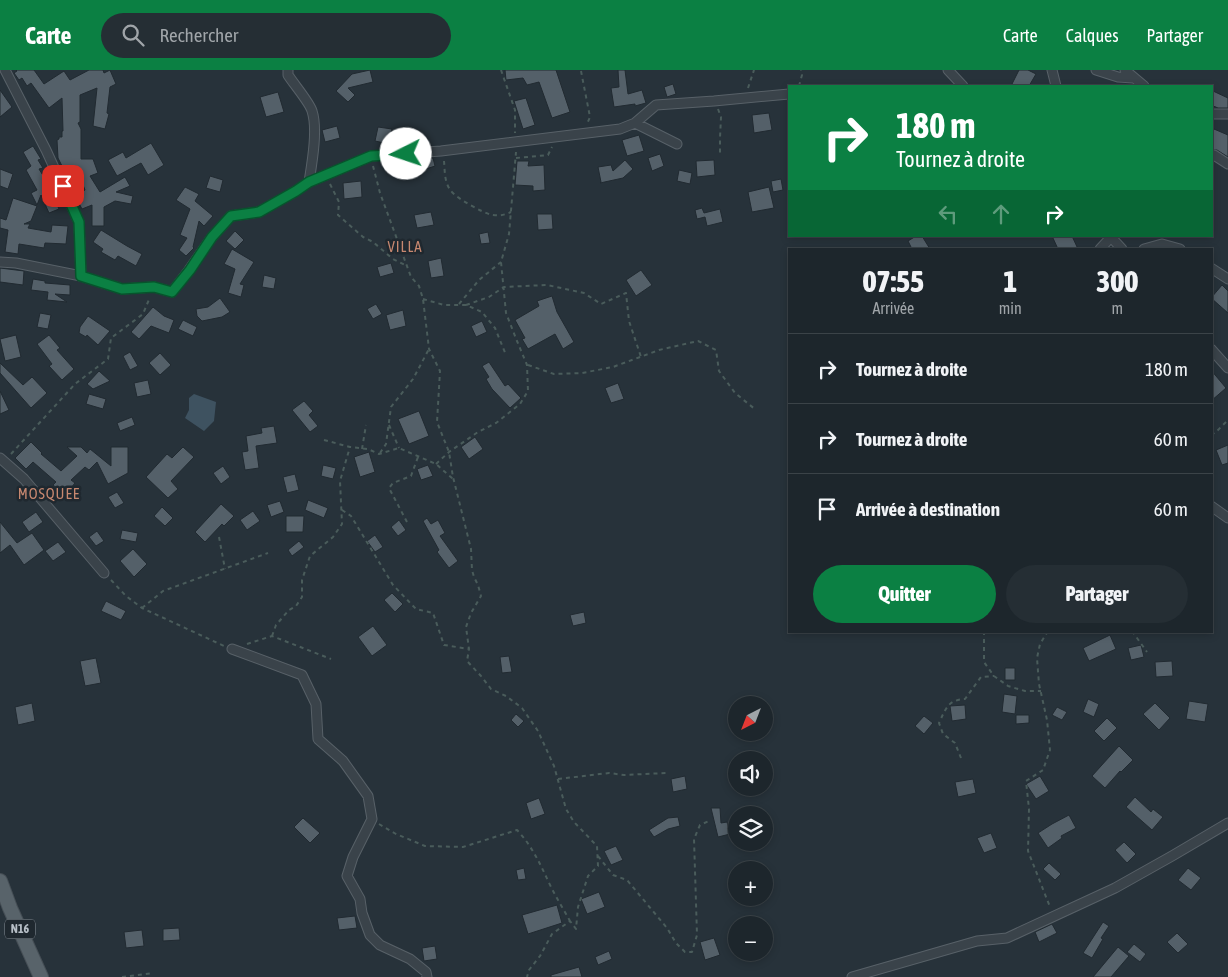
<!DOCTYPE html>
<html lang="fr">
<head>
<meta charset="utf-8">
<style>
	:root { --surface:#1d262c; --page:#252e34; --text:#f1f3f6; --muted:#a0a5a9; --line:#3b4348; --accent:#0b8043 }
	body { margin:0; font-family:"Asap Condensed",sans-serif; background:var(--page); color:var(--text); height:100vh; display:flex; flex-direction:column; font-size:19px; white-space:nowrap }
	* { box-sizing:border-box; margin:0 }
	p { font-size:16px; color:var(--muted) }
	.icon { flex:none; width:28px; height:28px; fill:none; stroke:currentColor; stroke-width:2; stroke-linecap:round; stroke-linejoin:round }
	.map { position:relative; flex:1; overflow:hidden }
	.panel { position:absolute; left:788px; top:178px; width:425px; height:385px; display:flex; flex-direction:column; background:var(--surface); border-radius:0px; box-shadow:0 2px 8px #0003,0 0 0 1px var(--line) }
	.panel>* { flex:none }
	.guide { position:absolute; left:788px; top:15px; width:425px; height:152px; border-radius:0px; box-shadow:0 2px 8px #0003,0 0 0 1px var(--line); background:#0b8043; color:#fff; overflow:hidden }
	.needle { width:32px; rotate:222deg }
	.buttons { position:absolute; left:728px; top:626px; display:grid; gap:10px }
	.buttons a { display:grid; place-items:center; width:45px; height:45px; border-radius:50%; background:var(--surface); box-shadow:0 2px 8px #0003,0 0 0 1px var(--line); font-size:25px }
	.pin { position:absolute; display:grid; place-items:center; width:42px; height:42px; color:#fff; margin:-21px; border-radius:10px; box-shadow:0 2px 8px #0006 }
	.me { position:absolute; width:55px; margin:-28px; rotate:266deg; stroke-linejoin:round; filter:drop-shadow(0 0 4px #0008) }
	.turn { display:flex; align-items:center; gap:18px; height:105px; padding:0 25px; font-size:22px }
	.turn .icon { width:65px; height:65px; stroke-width:2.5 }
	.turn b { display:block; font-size:35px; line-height:42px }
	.lanes { display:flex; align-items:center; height:48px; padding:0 25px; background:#0003; justify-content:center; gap:25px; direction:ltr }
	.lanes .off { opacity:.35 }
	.eta { display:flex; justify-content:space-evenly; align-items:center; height:85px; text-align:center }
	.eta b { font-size:30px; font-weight:800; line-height:35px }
	.primary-button { display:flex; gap:10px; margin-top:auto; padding:10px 25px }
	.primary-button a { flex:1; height:58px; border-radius:30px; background:var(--accent); color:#fff; font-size:20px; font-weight:800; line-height:58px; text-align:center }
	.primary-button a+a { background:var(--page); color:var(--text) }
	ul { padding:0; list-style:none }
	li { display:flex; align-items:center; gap:15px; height:70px; padding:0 25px; border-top:1px solid var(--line) }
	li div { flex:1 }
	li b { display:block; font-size:19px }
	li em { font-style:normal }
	header { display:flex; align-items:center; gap:30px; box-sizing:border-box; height:70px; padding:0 25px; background:var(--accent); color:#fff }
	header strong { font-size:24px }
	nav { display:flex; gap:28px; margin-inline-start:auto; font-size:18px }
	.search { width:350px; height:45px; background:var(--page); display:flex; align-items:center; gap:12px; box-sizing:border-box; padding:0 18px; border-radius:28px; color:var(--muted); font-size:19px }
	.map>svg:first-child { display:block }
</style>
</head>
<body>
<header>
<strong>Carte</strong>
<div class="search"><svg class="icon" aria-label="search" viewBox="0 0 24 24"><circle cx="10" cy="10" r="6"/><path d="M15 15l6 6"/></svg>Rechercher</div>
<nav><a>Carte</a><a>Calques</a><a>Partager</a></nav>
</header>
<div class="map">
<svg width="1228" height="907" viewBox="0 0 1228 907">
	<rect width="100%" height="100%" fill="#27323a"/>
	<path fill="#3e5260" d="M194 324 216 332 214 351 204 361 185 348 189 340V328Z"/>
	<path fill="#546069" stroke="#212a31" d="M16 0H34L44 14 64 1 70 10 89 0H103L104 3 110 0 116 14 110 17 107 43 109 44 105 59 93 56 97 18 80 25V52L78 53 81 59V89H93L98 103 90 106 100 122 125 107 130 116 116 122 133 126 131 134 115 131 104 137V156H92V135L82 139 75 126 85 120 76 97 65 102 58 88 57 70 59 69V67H62V61H63L62 28 49 38 31 13 27 16 22 8 19 10 14 3 17 1Z
		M370 0 373 12 348 18 355 25 348 32 336 21 352 4Z
		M505 0H556L570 42 552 48 539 12 527 15 523 8 506 10Z
		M618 0H625L628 24 642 20 646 33 635 36V34L614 37 611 18 619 17Z
		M1019 0H1028L1036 4 1029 16H1016L1012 14Z
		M673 14 676 24 667 27 664 17Z
		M0 20 12 37 0 47Z
		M1213 21 1228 28V38H1218L1211 35V26Z
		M278 22 284 42 266 47 260 27Z
		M526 28 535 55 523 59 514 31Z
		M769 43 772 60 754 63 752 45Z
		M337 56 340 68 325 72 322 60Z
		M378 57 392 59 389 74 375 71Z
		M1214 59 1228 65V87L1217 80H1211V65Z
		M639 65 644 81 627 86 622 70Z
		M151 73 164 95 148 105 141 93 117 106 108 90 123 82 126 88Z
		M33 76 41 89 38 90 43 98 39 99 54 123 52 124 59 139 49 143 41 125 37 135 31 123 37 120 26 100 31 96 23 82Z
		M660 84 664 96 652 101 648 88Z
		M433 88 435 96 423 100 420 89Z
		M625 90 633 99 623 108 600 113 601 112 598 97 611 95 613 101Z
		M714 90 715 105 697 107 696 91Z
		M395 91 397 102 387 104 385 92Z
		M517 91H529L528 96 544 95 545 120 533 121V116L515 115Z
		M0 99 13 104 8 119 0 116Z
		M679 100 692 103 690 114 677 111Z
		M210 106 223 110 220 122 206 118Z
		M781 109 783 120 773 122 771 111Z
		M361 111 362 127 344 129 343 113Z
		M185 117 199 124 195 131 213 146 204 156 199 151 193 177 194 178 186 186 179 180 187 168 180 165 190 139 176 130Z
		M769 117 774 138 752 142 748 122Z
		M13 128 37 136 31 151 24 154H30L28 158 51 162 52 155 68 156 66 174 45 173 44 178 19 174 18 184 5 182 8 160 0 158V148L6 150Z
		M702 138 704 143 720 139 723 152 707 156 705 147 697 149 695 140Z
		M431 142 434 155 417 158 414 145Z
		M537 144H552L553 159 538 160Z
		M101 160 127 176 142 184 136 196 118 186 115 190 101 182 103 179 93 172Z
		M235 161 244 170 235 179 226 171Z
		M488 162 490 173 481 174 479 164Z
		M916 166H922L930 179H912L908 171Z
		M1052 166H1072L1078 179H1058Z
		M232 179 254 192 240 214 244 215 241 227 228 223 235 199 224 194Z
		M441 188 444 206 431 208 428 191Z
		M391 193 394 203 380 207 377 197Z
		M0 198 24 201 23 215 0 212Z
		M641 200 652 215 636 226 626 210Z
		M264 205 276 208 274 219 262 217Z
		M33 209 45 211V213L70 215V225L55 224 67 232 47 230 48 222 31 220Z
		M1222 215 1228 221V243L1211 228Z
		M552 226 557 242 574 272 563 279 555 264 528 279 522 269 525 268 515 250 539 236 537 231Z
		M220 228 230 242 222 247 202 251 197 246 196 239 208 237Z
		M376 234 382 244 373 249 367 239Z
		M153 237 164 246 174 250 169 263 151 256 139 269 131 262Z
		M403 240 406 256 390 260 386 245Z
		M40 243 51 245 48 259 37 257Z
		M88 246 110 261 98 275 87 265 86 267 79 263 80 257Z
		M183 250 197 257 193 266 178 259Z
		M482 251 487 262 476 267 471 256Z
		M16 265 21 287 5 291 0 269Z
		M49 265 60 278 57 280 74 299 62 310 49 296 52 294 37 274Z
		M130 282 138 296 130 300 123 286Z
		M160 283 171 295 160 305 149 293Z
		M489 292 505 316 508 314 521 328 510 338 492 319 486 309 489 307 482 296Z
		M0 293 23 315 32 307 47 323 31 338 0 303Z
		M1211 300 1226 318 1211 331Z
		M99 301 110 311 93 319 87 314Z
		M148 310 151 324 137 327 134 313Z
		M618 313 624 329 611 333 605 318Z
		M0 321 9 340 0 344Z
		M89 324 106 329 103 339 86 334Z
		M304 331 313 341 309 345 318 356 310 362 292 340Z
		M419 341 429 366 409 374 398 349Z
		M132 347 135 355 120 361 117 353Z
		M274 356 277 373 256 376 259 398 245 400 242 382 248 381 246 366 262 363 261 358Z
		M475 367 483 379 469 389 461 377Z
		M31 372 42 383 41 384 61 401 77 386 67 377H81L87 383 90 379 111 396V377H128V403L108 414 97 392 89 400 85 397 71 410 75 413 65 425 53 415 56 412 33 392 26 399 15 388Z
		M1228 375V393L1222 395 1216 380Z
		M183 377 194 387 171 411 178 419 168 428 146 407 167 384 172 388Z
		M369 382 375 402 360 407 354 387Z
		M323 395 336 398 333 409 321 406Z
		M428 395 433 406 421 410 417 399Z
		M223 396 230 407 221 414 213 403Z
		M295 404 299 420 287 423 283 407Z
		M117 422 124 433 115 438 108 427Z
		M308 430 328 438 324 448 305 440Z
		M280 431 284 442 271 447 267 435Z
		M221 434 234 446 224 456 222 454 205 472 195 462Z
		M162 437 173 448 165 456 154 446Z
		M253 441 260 451 247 460 240 450Z
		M36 442 43 452 29 462 22 452Z
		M286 446H304L303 462H286Z
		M427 448 431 454 438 450 445 463 440 466 458 491 449 498 437 482 439 480 423 451Z
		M399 450 406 460 398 466 391 457Z
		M0 452 17 473 32 463 44 480 24 495 10 475 0 483Z
		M122 460 138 463 136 472 120 469Z
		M97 461 104 471 96 476 89 467Z
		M375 465 383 477 375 482 367 471Z
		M299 471 304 477 292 486 288 480Z
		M58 472 66 482 53 491 45 481Z
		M133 479 147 494 134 507 120 491Z
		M392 523 403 534 395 542 384 530Z
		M106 531 126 541 121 550 101 541Z
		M584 542 586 553 573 556 570 545Z
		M373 556 387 575 372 586 358 567Z
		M1110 565 1116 579 1089 591 1083 578Z
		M1141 575 1144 587 1131 590 1128 578Z
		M509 586 512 602 502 603 500 587Z
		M96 588 101 613 85 616 80 591Z
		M1172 591 1173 606 1156 607 1155 592Z
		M1005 598H1015V610H1005Z
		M1004 624 1017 626 1015 644 1002 642Z
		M1088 629 1099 634 1094 647 1083 642Z
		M1189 631 1208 634 1205 652 1186 649Z
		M32 633 35 651 18 655 15 637Z
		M1155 633 1170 648 1159 660 1143 644Z
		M965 635 966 649 952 651 950 636Z
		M1057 637 1067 642 1062 650 1052 645Z
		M516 644 524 651 518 657 511 650Z
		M1016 645H1029V653L1016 654Z
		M924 646 933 653 924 664 915 656Z
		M1107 648 1117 658 1104 671 1094 661Z
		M1119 676 1133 690 1121 702 1120 701 1105 718 1092 706Z
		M685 706 687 719 673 722 671 709Z
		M1040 706 1049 721 1036 729 1026 714Z
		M973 709 976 723 958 727 955 712Z
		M1135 727 1151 742 1153 739 1163 747 1152 760 1126 737Z
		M539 728 545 744 531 749 526 733Z
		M711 738H720L721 753 727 752 730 764 718 767Z
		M1069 745 1076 758 1061 766 1062 768 1048 778 1038 763 1052 754Z
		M678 747 680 756 668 759 654 767 649 760 668 748Z
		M303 748 320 763 310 773 294 757Z
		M991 763 997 778 984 783 977 768Z
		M1124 772 1136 784 1127 793 1115 780Z
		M616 776 623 790 611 795 604 781Z
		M1049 793 1061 804 1055 810 1043 799Z
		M524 798 526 809 518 810 516 800Z
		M1188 798 1201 808 1191 820 1178 810Z
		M599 822 605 837 587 844 581 829Z
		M557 835 562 853 528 864 522 845Z
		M355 846 357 858 339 860 337 848Z
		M1103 852 1109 856 1101 868 1103 869 1092 888 1083 883Z
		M1052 854 1057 863 1039 872 1035 862Z
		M179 858 180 870 163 871V859Z
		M142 860 144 876 126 878 124 862Z
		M1177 863 1188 874 1178 883 1167 872Z
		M714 868 720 885 705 890 700 872Z
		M1134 874 1146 884 1140 892 1127 882Z
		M435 876 437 889 424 891 422 878Z
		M1118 877 1129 886 1111 907H1093Z
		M609 881 612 889 598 895 595 887Z
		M579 897 582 907H551V905Z"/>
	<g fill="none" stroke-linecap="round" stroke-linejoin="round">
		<g stroke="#586168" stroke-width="11">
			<path id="street" d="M5 0 46 80 79 152 81 206
				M948 0 963 16
				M1052 0 1056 16
				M1096 0 1118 7 1133 8
				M1125 0 1144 16
				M1211 44H1228
				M635 53 677 74
				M1211 87 1214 85 1228 94
				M309 112 371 86 441 81 620 59 635 53 656 35 714 31 789 24
				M1110 166 1122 179
				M1100 179 1112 166
				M1144 179 1162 174 1180 179
				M0 192 16 193 81 206 122 219 154 217 172 222 189 200 212 167 231 146 259 142 296 121 309 112C312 93 318 59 312 41 310 33 293 13 288 5V0
				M1211 198 1228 209
				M1211 279 1228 298
				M0 388 24 409 104 503
				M1211 436 1228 448
				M232 579 302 605 316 634 318 669 343 691 368 726 372 749 353 787 347 806 360 829 362 843 370 865 380 875 410 889 426 902 427 907
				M852 907 977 871 1007 868 1115 818 1172 786 1228 753"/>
		</g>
		<g stroke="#464f56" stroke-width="16">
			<path id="primary" d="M0 811 10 838 41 907"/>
		</g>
		<path stroke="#4a5c5b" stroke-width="2" stroke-dasharray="4 4" stroke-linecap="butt" d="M501 0 515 40V63
			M581 1 590 47 587 54
			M799 16 802 5 801 0
			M748 18 754 0
			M718 39 721 47 720 68V84
			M516 88 548 85 552 77
			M444 91C445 101 444 112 451 121 456 128 483 143 492 145 499 146 505 145 511 142
			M373 96 380 123 411 207 419 216 423 229 429 279 440 301 437 352 449 382 453 407 471 479 472 500 474 507 478 515 481 526 471 543 466 557 469 579 467 591 481 606 491 619 506 626 522 638 538 661 554 696 566 739 574 752 597 776 598 796 588 806 578 837 576 859 570 851 552 864 540 886 529 900 527 907
			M330 114 339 132 338 145 363 167 373 172 393 189 407 196
			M423 229 444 235H466L482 242 495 258 506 285
			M459 234 479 210 501 192
			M466 235 489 227 504 217 547 215 584 223 601 234 626 223 629 251 641 287
			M528 295 554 304 582 303 613 297 659 280 698 271 716 280 719 301 735 323 756 340
			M389 355 399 378
			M1211 365 1216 362 1228 350
			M324 370 350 377 368 379 379 384 399 378 436 394 453 409
			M362 379 366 355
			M380 383 386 374 391 337 413 309 429 279
			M11 384 75 314 108 289 111 268 143 244 150 227
			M436 394 449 382 478 362 496 353 520 334 528 321 527 295 517 271 506 243 501 192 509 164 516 82
			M342 440 351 446 393 515 416 539 433 543 444 575 469 579
			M407 452 389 418 393 413 411 406 418 387
			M219 467 225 499
			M111 510 126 526 142 538 224 576
			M142 538 163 521 268 483
			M984 561V592L994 606 1008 616 1025 621H1041
			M1048 561 1040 574 1037 588 1039 614 1047 650 1050 680 1043 700 1026 711 1029 739 1028 781 1050 837
			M1132 561 1147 582
			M272 566 276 555 289 540 296 536 302 527V510L310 486 333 467 342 454 340 411 350 377
			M247 574 272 566 331 589
			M961 688 955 673 943 664 939 653C946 638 948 630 965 629L981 607 994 606
			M558 709 609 703 624 705 666 703
			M379 754 396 764 425 776 463 777 517 760C533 777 541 796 551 817 557 829 564 840 570 851
			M598 786 613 805 627 810 667 858 676 873 685 882H692L697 865 694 769 700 755 709 751
			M122 907 153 903"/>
		<use href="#street" stroke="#3a434a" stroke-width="9"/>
		<use href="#primary" stroke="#58636a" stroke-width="14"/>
	</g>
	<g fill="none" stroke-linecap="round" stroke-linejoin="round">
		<g stroke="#07532c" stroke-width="12">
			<path id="route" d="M63 116 79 152 81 206 122 219 154 217 172 222 190 200 212 167 231 146 259 142 296 121 309 112 371 86 406 84"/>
		</g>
		<use href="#route" stroke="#0b8043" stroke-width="9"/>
	</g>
	<g text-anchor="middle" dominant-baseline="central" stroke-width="5" stroke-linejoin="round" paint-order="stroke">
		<rect fill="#1f282f" stroke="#899199" stroke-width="1" x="5" y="849.5" width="30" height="19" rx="4"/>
		<g font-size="12" font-weight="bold" fill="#b6bec6">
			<text x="20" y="859">N16</text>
		</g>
		<g font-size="15" letter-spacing="1" fill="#c78870" stroke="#1f282f">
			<text x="405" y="176">VILLA</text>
			<text x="49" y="423">MOSQUEE</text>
		</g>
	</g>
</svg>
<div class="buttons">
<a><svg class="needle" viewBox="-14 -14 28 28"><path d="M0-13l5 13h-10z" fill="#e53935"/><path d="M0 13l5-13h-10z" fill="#a0a5a9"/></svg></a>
<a><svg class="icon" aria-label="sound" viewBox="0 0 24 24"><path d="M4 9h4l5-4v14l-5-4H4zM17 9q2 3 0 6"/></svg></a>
<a><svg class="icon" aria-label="layers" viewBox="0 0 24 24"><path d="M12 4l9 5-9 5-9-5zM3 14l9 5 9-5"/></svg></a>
<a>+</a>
<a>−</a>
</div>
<div class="pin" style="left:63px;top:116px;background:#d93025"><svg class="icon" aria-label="arrive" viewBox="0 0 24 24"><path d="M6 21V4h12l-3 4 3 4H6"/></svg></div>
<svg class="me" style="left:406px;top:84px" viewBox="-20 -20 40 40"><circle r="19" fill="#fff"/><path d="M0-13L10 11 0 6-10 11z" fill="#0b8043"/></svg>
<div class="guide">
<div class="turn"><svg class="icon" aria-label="right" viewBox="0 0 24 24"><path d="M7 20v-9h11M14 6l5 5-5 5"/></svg><div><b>180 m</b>Tournez à droite</div></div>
<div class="lanes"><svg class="icon off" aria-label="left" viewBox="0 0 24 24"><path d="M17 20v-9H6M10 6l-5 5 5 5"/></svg><svg class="icon off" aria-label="ahead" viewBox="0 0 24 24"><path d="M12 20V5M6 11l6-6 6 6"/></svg><svg class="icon" aria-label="right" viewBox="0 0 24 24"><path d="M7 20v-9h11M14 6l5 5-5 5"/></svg></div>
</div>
<section class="panel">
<div class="eta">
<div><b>07:55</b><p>Arrivée</p></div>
<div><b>1</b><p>min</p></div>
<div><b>300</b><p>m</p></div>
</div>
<ul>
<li><svg class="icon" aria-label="right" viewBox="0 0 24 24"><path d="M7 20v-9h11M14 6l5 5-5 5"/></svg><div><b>Tournez à droite</b></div><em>180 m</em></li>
<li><svg class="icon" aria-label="right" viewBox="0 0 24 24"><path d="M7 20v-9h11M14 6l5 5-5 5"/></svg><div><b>Tournez à droite</b></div><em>60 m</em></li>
<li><svg class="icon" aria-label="arrive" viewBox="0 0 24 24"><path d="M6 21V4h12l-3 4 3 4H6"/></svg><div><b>Arrivée à destination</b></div><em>60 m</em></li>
</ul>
<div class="primary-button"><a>Quitter</a><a>Partager</a></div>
</section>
</div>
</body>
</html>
